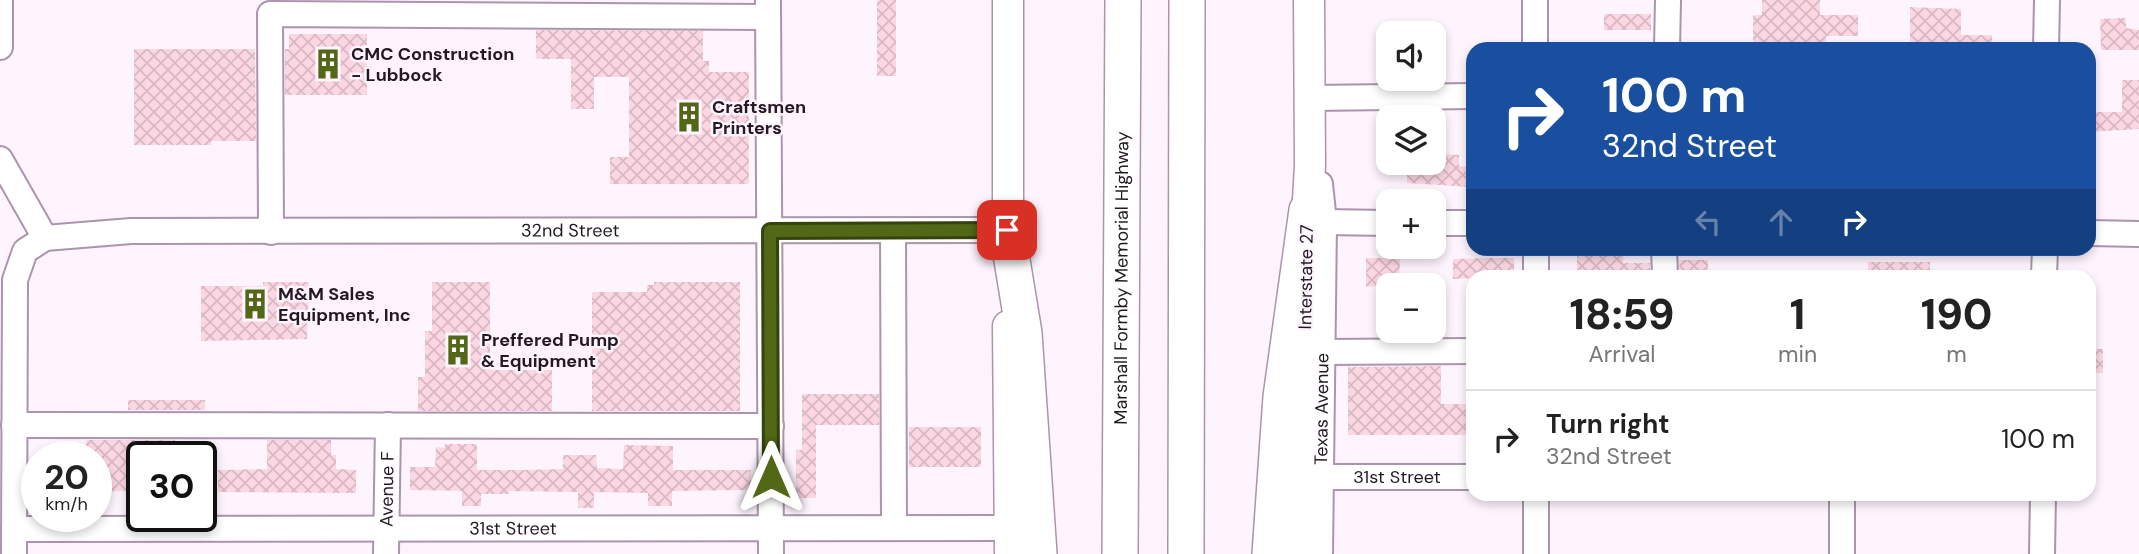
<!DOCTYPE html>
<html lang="en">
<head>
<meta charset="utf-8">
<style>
	:root { --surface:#fff; --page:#f2f2f2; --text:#222; --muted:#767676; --line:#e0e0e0 }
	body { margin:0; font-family:"DM Sans",sans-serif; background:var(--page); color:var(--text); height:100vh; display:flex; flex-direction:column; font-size:26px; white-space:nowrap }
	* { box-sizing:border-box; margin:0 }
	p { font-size:23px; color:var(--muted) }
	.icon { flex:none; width:38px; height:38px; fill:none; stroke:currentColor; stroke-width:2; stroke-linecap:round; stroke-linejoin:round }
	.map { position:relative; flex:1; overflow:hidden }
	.sheet { position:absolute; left:1466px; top:270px; width:630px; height:231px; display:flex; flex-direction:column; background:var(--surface); border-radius:21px; box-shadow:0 4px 10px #0003 }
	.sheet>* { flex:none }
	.hud { position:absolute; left:1466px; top:42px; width:630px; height:214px; border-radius:21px; box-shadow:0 4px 10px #0003; background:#1a4fa0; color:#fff; overflow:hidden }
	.buttons { position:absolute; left:1376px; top:21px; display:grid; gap:14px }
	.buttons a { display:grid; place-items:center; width:70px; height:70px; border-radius:14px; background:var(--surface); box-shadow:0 4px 10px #0003; font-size:35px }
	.speed { position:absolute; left:21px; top:441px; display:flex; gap:14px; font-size:35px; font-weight:700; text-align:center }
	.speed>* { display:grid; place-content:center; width:91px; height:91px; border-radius:50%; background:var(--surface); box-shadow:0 4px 10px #0003; line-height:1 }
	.speed small { font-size:18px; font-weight:400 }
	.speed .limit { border:4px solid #111; border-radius:10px; background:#fff; color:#111 }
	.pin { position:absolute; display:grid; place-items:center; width:60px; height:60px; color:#fff; margin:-30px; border-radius:14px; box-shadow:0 4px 10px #0006 }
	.me { position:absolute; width:77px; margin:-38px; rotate:0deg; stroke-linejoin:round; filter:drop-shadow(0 0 5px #0008) }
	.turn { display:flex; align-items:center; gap:24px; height:147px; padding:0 21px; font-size:32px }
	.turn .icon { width:91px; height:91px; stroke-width:2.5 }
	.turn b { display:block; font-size:49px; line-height:60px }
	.lanes { display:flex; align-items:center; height:66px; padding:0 21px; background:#0003; justify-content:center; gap:35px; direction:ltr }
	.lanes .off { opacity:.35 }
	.eta { display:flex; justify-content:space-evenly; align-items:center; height:119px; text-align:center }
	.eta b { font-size:42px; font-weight:800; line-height:49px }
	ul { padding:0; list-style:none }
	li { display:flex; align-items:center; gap:21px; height:98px; padding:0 21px; border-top:2px solid var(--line) }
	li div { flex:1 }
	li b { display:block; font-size:26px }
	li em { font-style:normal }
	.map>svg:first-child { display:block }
</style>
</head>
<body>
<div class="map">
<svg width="2139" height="554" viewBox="0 0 2139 554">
	<defs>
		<pattern id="building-cross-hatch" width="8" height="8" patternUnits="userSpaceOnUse" patternTransform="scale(1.75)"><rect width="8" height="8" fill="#fcd7e3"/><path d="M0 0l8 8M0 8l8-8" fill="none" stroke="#d8b8c2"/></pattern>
	</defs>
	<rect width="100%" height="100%" fill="#fef4fe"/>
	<path fill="url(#building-cross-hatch)" d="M877 0H896V76H877Z
		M1762 0H1820V15H1858V36H1826V49H1753V15H1762Z
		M1910 7 1961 9V35H1992V49H1910Z
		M1604 14H1651V30H1604Z
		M2126 18V28L2139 30V50H2101L2100 19Z
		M536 30 703 31V61H709V72H749V184H610V157H629V77H594V109H571V59H536Z
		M289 34H367V95H285V49H289Z
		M134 49H255L256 141H211V145H134Z
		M2122 80H2139V129L2090 132V112H2122Z
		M1443 154 1459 155V166L1473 167 1471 187 1407 183V163H1442Z
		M1603 248H1624L1623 263H1650V276H1577V252H1603Z
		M1366 258H1400L1399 285 1366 287Z
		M1488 258H1514V276L1453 279V259Z
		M1679 260H1708V276H1680Z
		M1868 262H1930V276H1868Z
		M263 282H309L307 339 201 341V286H263Z
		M432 282H490V370H552V411H418V377H425V331H432Z
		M654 282H740V411H592V292H647V285H654Z
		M2090 349H2103V373H2090Z
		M1441 366V404H1474V435H1348V367Z
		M802 394H879V425H816V498H796V450H802Z
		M128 400H205V410H128Z
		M909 427H981V467H909Z
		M86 440H175V441H148V444L142 445V490L96 492V457H87Z
		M267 440H331V455H336V469L356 470V493L218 492V470L267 469Z
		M445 444H477V470H524L563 469V455H596L597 468 623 469 624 445 673 446V470H751V490L672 491V506H648V493L594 492V508H578V492L509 491V494H481V506H462V491L410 490V467H435L436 447 445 448Z"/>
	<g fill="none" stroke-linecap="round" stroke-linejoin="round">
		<g stroke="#ab94ac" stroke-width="28">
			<g id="minor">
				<path d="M1535 0V49"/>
				<path d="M768 2 771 554"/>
				<path d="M0 47V0"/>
				<path d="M1667 49 1668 0"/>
				<path d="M2046 49 2047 0"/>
				<path d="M1312 117 1310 98 1474 96"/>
				<path d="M0 159 45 238"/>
				<path d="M1324 222 1388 223"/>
				<path d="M1433 223H1474"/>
				<path d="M893 231 894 528"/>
				<path d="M271 232 270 14 768 17"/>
				<path d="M2090 233 2139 234"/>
				<path d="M1664 248 1665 276"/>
				<path d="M1536 276V248"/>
				<path d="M2044 276 2045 248"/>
				<path d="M1323 352 1474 351"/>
				<path d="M14 425 771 426"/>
				<path id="s1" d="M1322 477H1474"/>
				<path id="s2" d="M14 529 1010 528"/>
				<path id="s3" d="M14 554 15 280 25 251 45 238 131 231 1007 230"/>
				<path id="s4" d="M386 554 388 425"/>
				<path id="s5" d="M1320 554 1324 222 1320 184"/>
				<path d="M1536 554V494"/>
				<path d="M1842 554V494"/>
				<path d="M2042 554 2043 494"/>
			</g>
		</g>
		<g stroke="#ab94ac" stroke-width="33">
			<path id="major" d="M1306 234 1310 165 1309 0
				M1008 252V0
				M1008 326 1010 554
				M1300 554 1305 312"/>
		</g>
		<g stroke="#ab94ac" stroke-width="38">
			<g id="highway">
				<path d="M1007 230 1024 333 1039 554"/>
				<path id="s6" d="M1120 554 1123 0"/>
				<path d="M1186 554 1187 0"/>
				<path d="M1270 554 1281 397 1307 210"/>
			</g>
		</g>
		<use href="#minor" stroke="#fff" stroke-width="24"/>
		<use href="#major" stroke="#fff" stroke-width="30"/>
		<use href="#highway" stroke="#fff" stroke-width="35"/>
	</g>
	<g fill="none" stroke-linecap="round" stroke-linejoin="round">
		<g stroke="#35440e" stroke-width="18">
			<path id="route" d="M771 477 770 231 1007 230"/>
		</g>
		<use href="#route" stroke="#526816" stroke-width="12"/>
	</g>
	<defs>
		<g id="building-bare" transform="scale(2.415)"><path d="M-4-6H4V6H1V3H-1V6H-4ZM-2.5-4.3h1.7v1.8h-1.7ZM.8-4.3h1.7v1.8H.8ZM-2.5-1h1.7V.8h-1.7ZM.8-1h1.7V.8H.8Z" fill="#526816" stroke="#fef4fe" stroke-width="2.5" paint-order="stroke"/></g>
	</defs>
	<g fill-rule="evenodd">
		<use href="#building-bare" x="328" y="64"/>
		<use href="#building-bare" x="689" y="117"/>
		<use href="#building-bare" x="255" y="304"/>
		<use href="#building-bare" x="458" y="350"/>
	</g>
	<g text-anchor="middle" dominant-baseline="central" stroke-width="5" stroke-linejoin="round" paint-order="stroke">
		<g font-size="18" font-weight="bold" fill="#221923" stroke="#fef4fe" text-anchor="start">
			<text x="351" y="54">CMC Construction<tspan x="351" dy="21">- Lubbock</tspan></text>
			<text x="712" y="107">Craftsmen<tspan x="712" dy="21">Printers</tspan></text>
			<text x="278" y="294">M&amp;M Sales<tspan x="278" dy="21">Equipment, Inc</tspan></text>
			<text x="481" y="340">Preffered Pump<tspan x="481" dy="21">&amp; Equipment</tspan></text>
		</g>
		<g font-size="18" fill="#221923" stroke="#fef4fe">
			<text stroke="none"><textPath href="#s3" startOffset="854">32nd Street</textPath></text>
			<text stroke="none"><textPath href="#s6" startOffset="276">Marshall Formby Memorial Highway</textPath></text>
			<text transform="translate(1306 277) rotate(-89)">Interstate 27</text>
			<text stroke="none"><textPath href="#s5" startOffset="145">Texas Avenue</textPath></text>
			<text stroke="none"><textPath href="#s1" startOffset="75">31st Street</textPath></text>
			<text stroke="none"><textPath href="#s4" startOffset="65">Avenue F</textPath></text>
			<text stroke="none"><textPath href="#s2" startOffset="499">31st Street</textPath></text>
		</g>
	</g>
</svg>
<div class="buttons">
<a><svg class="icon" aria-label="sound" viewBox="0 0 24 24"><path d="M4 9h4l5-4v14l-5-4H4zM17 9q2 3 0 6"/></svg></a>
<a><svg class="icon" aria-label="layers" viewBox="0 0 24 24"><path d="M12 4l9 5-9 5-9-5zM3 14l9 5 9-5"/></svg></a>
<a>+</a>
<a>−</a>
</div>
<div class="speed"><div>20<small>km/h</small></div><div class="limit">30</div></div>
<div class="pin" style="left:1007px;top:230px;background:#d93025"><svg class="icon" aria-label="arrive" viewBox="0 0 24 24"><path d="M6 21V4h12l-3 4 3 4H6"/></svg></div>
<svg class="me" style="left:771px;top:477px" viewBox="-20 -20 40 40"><path d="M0-17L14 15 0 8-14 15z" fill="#526816" stroke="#fff" stroke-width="4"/></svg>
<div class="hud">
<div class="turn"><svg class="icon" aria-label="right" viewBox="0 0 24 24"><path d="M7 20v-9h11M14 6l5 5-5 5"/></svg><div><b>100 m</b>32nd Street</div></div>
<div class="lanes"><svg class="icon off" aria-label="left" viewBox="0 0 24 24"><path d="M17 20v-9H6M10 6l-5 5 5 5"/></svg><svg class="icon off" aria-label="ahead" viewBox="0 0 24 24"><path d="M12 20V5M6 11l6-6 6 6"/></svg><svg class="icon" aria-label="right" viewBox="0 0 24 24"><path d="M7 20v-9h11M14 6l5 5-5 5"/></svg></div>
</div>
<section class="sheet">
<div class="eta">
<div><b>18:59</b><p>Arrival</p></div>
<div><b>1</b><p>min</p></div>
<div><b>190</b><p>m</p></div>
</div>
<ul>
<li><svg class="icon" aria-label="right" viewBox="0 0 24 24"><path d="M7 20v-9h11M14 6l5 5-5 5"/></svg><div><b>Turn right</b><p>32nd Street</p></div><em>100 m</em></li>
</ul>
</section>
</div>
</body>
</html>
